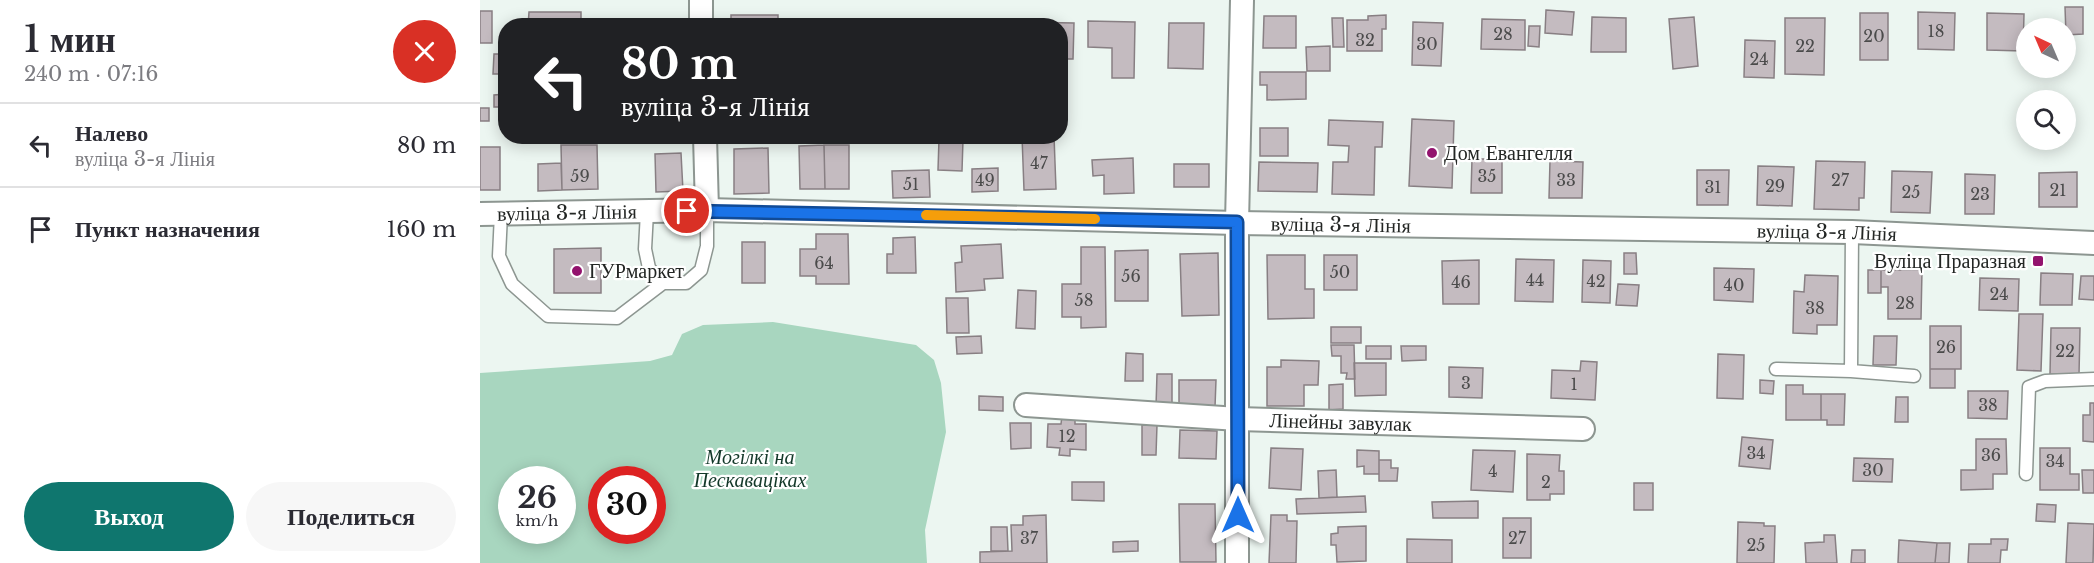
<!DOCTYPE html>
<html lang="ru">
<head>
<meta charset="utf-8">
<style>
	:root { --surface:#fff; --page:#f7f7f7; --text:#2b2b33; --muted:#7c7c81; --line:#e1e1e2; --accent:#0f766e }
	body { margin:0; font-family:"Libre Baskerville",serif; background:var(--page); color:var(--text); height:100vh; display:flex; flex-direction:column; font-size:22px; white-space:nowrap }
	* { box-sizing:border-box; margin:0 }
	p { font-size:20px; color:var(--muted) }
	.icon { flex:none; width:33px; height:33px; fill:none; stroke:currentColor; stroke-width:2; stroke-linecap:round; stroke-linejoin:round }
	.map { position:relative; flex:1; overflow:hidden }
	.panel { display:flex; flex-direction:column; background:var(--surface); width:480px }
	.panel>* { flex:none }
	.banner { position:absolute; left:18px; top:18px; width:570px; height:126px; border-radius:24px; box-shadow:0 3px 15px #0003; background:#202124; color:#fff; overflow:hidden }
	.needle { width:39px; rotate:316deg }
	.controls { position:absolute; left:1536px; top:18px; display:grid; gap:12px }
	.controls a { display:grid; place-items:center; width:60px; height:60px; border-radius:50%; background:var(--surface); box-shadow:0 3px 15px #0003; font-size:30px }
	.speed { position:absolute; left:18px; top:466px; display:flex; gap:12px; font-size:30px; font-weight:700; text-align:center }
	.speed>* { display:grid; place-content:center; width:78px; height:78px; border-radius:50%; background:var(--surface); box-shadow:0 3px 15px #0003; line-height:1 }
	.speed small { font-size:15px; font-weight:400 }
	.speed .limit { border:9px solid #d22; background:#fff; color:#111 }
	.pin { position:absolute; display:grid; place-items:center; width:51px; height:51px; color:#fff; margin:-26px; border:3px solid #fff; border-radius:50%; box-shadow:0 2px 6px #0007 }
	.me { position:absolute; width:66px; margin:-33px; rotate:0deg; stroke-linejoin:round; filter:drop-shadow(0 0 4px #0008) }
	.turn { display:flex; align-items:center; gap:21px; height:126px; padding:0 24px; font-size:27px }
	.turn .icon { width:78px; height:78px; stroke-width:2.5 }
	.turn b { display:block; font-size:42px; line-height:51px }
	.round { display:grid; place-items:center; flex:none; width:63px; height:63px; border-radius:32px; background:var(--page) }
	.overview { display:flex; align-items:center; justify-content:space-between; height:102px; padding:0 24px }
	h1 { font-size:36px; font-weight:600; line-height:45px }
	.action { display:flex; gap:12px; margin-top:auto; padding:12px 24px }
	.action a { flex:1; height:69px; border-radius:36px; background:var(--accent); color:#fff; font-size:24px; font-weight:600; line-height:69px; text-align:center }
	.action a+a { background:var(--page); color:var(--text) }
	ul { padding:0; list-style:none }
	li { display:flex; align-items:center; gap:18px; height:84px; padding:0 24px; border-top:2px solid var(--line) }
	li div { flex:1 }
	li b { display:block; font-size:22px }
	li em { font-style:normal }
	main { display:flex; flex:1; min-height:0 }
	.map>svg:first-child { display:block }
</style>
</head>
<body>
<main>
<section class="panel">
<div class="overview"><div><h1>1 мин</h1><p>240 m · 07:16</p></div><a class="round" style="background:#d93025;color:#fff"><svg class="icon" aria-label="close" viewBox="0 0 24 24"><path d="M6 6l12 12M18 6L6 18"/></svg></a></div>
<ul>
<li><svg class="icon" aria-label="left" viewBox="0 0 24 24"><path d="M17 20v-9H6M10 6l-5 5 5 5"/></svg><div><b>Налево</b><p>вуліца 3-я Лінія</p></div><em>80 m</em></li>
<li><svg class="icon" aria-label="arrive" viewBox="0 0 24 24"><path d="M6 21V4h12l-3 4 3 4H6"/></svg><div><b>Пункт назначения</b></div><em>160 m</em></li>
</ul>
<div class="action"><a>Выход</a><a>Поделиться</a></div>
</section>
<div class="map">
<svg width="1614" height="563" viewBox="0 0 1614 563">
	<rect width="100%" height="100%" fill="#ecf6f1"/>
	<path fill="#a8d6bf" fill-rule="evenodd" d="M293 322 436 345 454 360 461 383 466 432 445 530 447 563H0V373L170 361 192 355 202 334 223 325ZM32 480H82V531H32ZM122 480H172V531H122Z"/>
	<path fill="#c4bbc0" stroke="#887f83" stroke-width="1.5" d="M1585 7H1603V34L1586 35Z
		M1066 10 1094 12 1092 35 1065 33Z
		M0 11H12V43H0Z
		M49 12H101V26H48Z
		M1438 12 1475 13 1474 50 1438 49Z
		M1380 13H1408V60H1380Z
		M1507 13 1544 14 1543 51 1507 50Z
		M251 15H298V26H251Z
		M906 15V29H902V51H867V20H888V16Z
		M784 16H816V48H783Z
		M1112 17 1146 18V52H1111Z
		M1214 17 1218 66 1193 69 1189 19Z
		M852 18H863L864 47H853Z
		M1305 18H1345L1344 75 1305 74Z
		M418 19H438L437 26H418Z
		M1002 19 1045 20V50L1001 49Z
		M320 21 343 22V26H320Z
		M381 21H411V26H381Z
		M608 21 655 22 654 78H632V48L608 47Z
		M517 22V26H457V24Z
		M541 22 594 23 593 59H580V26H541Z
		M933 22 963 23 961 66 932 65Z
		M689 23H724L723 69 688 68Z
		M1049 26H1060L1059 47 1048 46Z
		M1265 40 1295 41 1294 78 1264 77Z
		M850 46V71H827L826 47Z
		M14 54H26L25 74H13Z
		M780 72H826V99L787 100V85H780Z
		M26 94V107H14V95Z
		M0 108H9V121H0Z
		M932 119 974 121 972 188 929 186Z
		M849 120 903 122 902 147H895L894 195 852 194 853 162H868L869 146 848 145Z
		M780 128H808V156H780Z
		M542 136H574L576 189 544 190Z
		M459 139 483 140 482 171 458 170Z
		M81 145H117L118 189 82 190Z
		M344 145H369V189H345Z
		M344 145 345 189H320L319 146Z
		M0 147H20V190H0Z
		M288 148 289 193 254 194V149Z
		M201 153 203 191 176 192 175 154Z
		M653 158 654 193 624 194V175L613 176 612 160Z
		M992 159H1022V193H991Z
		M1070 161 1103 162 1102 198H1069Z
		M1336 161 1385 162 1384 198H1379V210L1334 209Z
		M779 162 838 163 837 192 778 191Z
		M81 163 82 190 58 191V164Z
		M694 164H729V187H694Z
		M1278 166 1314 167 1312 206 1277 205Z
		M518 168V191L492 192V169Z
		M449 170 450 197 413 198 412 171Z
		M1217 170H1249L1248 205H1217Z
		M1412 171 1452 172 1450 213 1411 212Z
		M1597 172V207H1559V173Z
		M1485 174 1515 175 1514 214H1485Z
		M336 234H368L369 284H336V276H320V249H336Z
		M435 237 436 273H407V254H413V238Z
		M262 242H285V283H262Z
		M521 244 523 278 504 279 505 290 476 292 475 263 482 262 481 246Z
		M601 247H625L626 327 601 328V317H582V284H601Z
		M121 248V293H74V249Z
		M668 250V301H635V251Z
		M738 253 739 315 702 316 700 254Z
		M1144 253H1156L1157 274H1144Z
		M787 255H825V289H834V318L788 319Z
		M844 255H877V290H844Z
		M1036 259 1074 260 1073 302 1035 301Z
		M999 260V304H963L962 261Z
		M1103 260 1131 261 1130 303 1102 302Z
		M1234 268 1274 269 1273 302 1234 300Z
		M1388 270H1401V293H1388Z
		M1401 270H1442L1441 319H1408V287H1401Z
		M1561 273 1593 274 1592 305H1560Z
		M1325 275 1358 276 1357 325H1337V334L1313 333 1314 291 1324 292Z
		M1601 276H1614V300L1599 299Z
		M1500 278 1539 279 1538 311 1499 310Z
		M1138 284 1159 285 1157 306 1136 305Z
		M538 290 556 291 555 329 536 328Z
		M466 298H488L489 333H467Z
		M1539 314H1563L1561 371 1537 370Z
		M1450 326H1481V369H1450Z
		M851 327H881V343H851Z
		M1571 328H1600L1599 375 1570 374Z
		M501 336 502 353 477 354 476 337Z
		M1394 336H1417L1416 365H1393Z
		M851 345H874L875 379H866L867 373H861V356H852Z
		M886 346H911V359H886Z
		M921 346H946V360L922 361Z
		M646 353 663 354V381H645Z
		M1238 354 1264 355 1263 399 1237 398Z
		M801 360 839 361 838 385H824V406H787V367H801Z
		M1101 361 1117 362 1115 400 1071 398 1072 370 1100 371Z
		M874 363H906V395L875 396Z
		M969 367 1003 368 1002 398 969 397Z
		M1450 369H1475V388H1450Z
		M677 374H692V406H676Z
		M699 380H736L735 407 699 406Z
		M1280 380 1294 381 1293 394 1280 393Z
		M863 384V409L849 410V385Z
		M1306 385H1323V394H1341V420H1306Z
		M1488 391H1528L1527 419 1488 418Z
		M1341 394H1365L1364 425H1347V420H1341Z
		M499 396 523 397V411L499 410Z
		M1416 397H1428V422H1415Z
		M1610 403H1614V442L1603 441V415H1610Z
		M582 416H595V424H606V450L590 449V456L579 455 580 448 567 447 568 424H581Z
		M530 423H551V448L531 449Z
		M662 425H677L676 455H662Z
		M700 430 737 431 736 459 699 458Z
		M1262 437 1293 440 1290 469 1259 466Z
		M1496 439H1526L1527 474H1513V489L1481 490V470H1496Z
		M791 448 823 449 821 490 789 488Z
		M1560 448H1590V474H1599V490H1560Z
		M877 450 899 451V474H884V466L877 467Z
		M993 450 1035 451 1033 492 991 490Z
		M1047 454 1080 455 1079 471H1084V494H1070V500H1047Z
		M1374 458 1413 459 1412 482 1373 481Z
		M899 460H911V468H918L917 481H899Z
		M856 470 857 497 839 498 838 471Z
		M1602 470H1614V493H1603Z
		M592 482H624V501L592 500Z
		M1154 483H1173V510H1154Z
		M885 496 886 512 817 514 816 499Z
		M998 501V518H953L952 502Z
		M699 504H735L736 562H700Z
		M1557 504 1576 505 1575 522 1556 521Z
		M566 515 567 563H500V552L532 551 531 525H543V516Z
		M791 515H807V521H817L816 563H789Z
		M1023 518H1051V558H1023Z
		M1258 522 1284 523V526H1295L1294 563H1257Z
		M1588 523 1614 524 1613 563H1586Z
		M886 526V561L857 562 856 545H851V534L858 533V527Z
		M511 527H527L528 551H511Z
		M1344 535H1355L1357 563H1326L1325 543 1344 542Z
		M927 539 972 540V563H927Z
		M1511 539H1528L1527 550H1521L1520 563H1488L1489 544H1511Z
		M1419 540 1457 543 1455 563H1418Z
		M658 541V551L633 552V542Z
		M1457 543H1470L1469 563H1455Z
		M1372 550H1385V563H1371Z"/>
	<g fill="none" stroke-linecap="round" stroke-linejoin="round">
		<g stroke="#8d9691" stroke-width="15">
			<path id="service" d="M167 212 165 249 169 268 183 283H206L221 270 227 246V210
				M21 214 19 256 32 284 68 316 137 318 183 283
				M1296 369 1371 371 1434 376
				M1371 371 1372 232
				M1546 474 1549 387 1565 381 1614 379"/>
		</g>
		<g stroke="#8d9691" stroke-width="26">
			<g id="minor">
				<path d="M221 0V26"/>
				<path d="M225 136 227 210"/>
				<path id="s1" d="M0 214 227 210 757 223 1372 232 1614 243"/>
				<path id="s2" d="M546 405 758 419 1103 429"/>
				<path d="M757 563V223L762 0"/>
			</g>
		</g>
		<use href="#service" stroke="#fff" stroke-width="12"/>
		<use href="#minor" stroke="#fff" stroke-width="22"/>
	</g>
	<g fill="none" stroke-linecap="round" stroke-linejoin="round">
		<g stroke="#114b97" stroke-width="15">
			<path id="route" d="M207 211 757 222 758 515"/>
		</g>
		<use href="#route" stroke="#1a73e8" stroke-width="10"/>
		<path stroke="#f59e0b" stroke-width="10" d="M446 215 615 219"/>
	</g>
	<g fill="#93136e" stroke="#fff" stroke-width="2">
		<circle cx="952" cy="153" r="6"/>
		<rect x="1552" y="255" width="12" height="12" rx="3"/>
		<circle cx="97" cy="271" r="6"/>
	</g>
	<g text-anchor="middle" dominant-baseline="central" stroke-width="4.5" stroke-linejoin="round" paint-order="stroke">
		<g font-size="16" fill="#4b4b4b">
			<text x="1456" y="31">18</text>
			<text x="1023" y="34">28</text>
			<text x="1394" y="36">20</text>
			<text x="885" y="40">32</text>
			<text x="947" y="44">30</text>
			<text x="1325" y="46">22</text>
			<text x="1279" y="59">24</text>
			<text x="559" y="163">47</text>
			<text x="100" y="176">59</text>
			<text x="1007" y="176">35</text>
			<text x="505" y="180">49</text>
			<text x="1086" y="180">33</text>
			<text x="1360" y="180">27</text>
			<text x="431" y="184">51</text>
			<text x="1295" y="186">29</text>
			<text x="1233" y="187">31</text>
			<text x="1578" y="190">21</text>
			<text x="1431" y="192">25</text>
			<text x="1500" y="194">23</text>
			<text x="344" y="263">64</text>
			<text x="860" y="272">50</text>
			<text x="651" y="276">56</text>
			<text x="1055" y="280">44</text>
			<text x="1116" y="281">42</text>
			<text x="981" y="282">46</text>
			<text x="1254" y="285">40</text>
			<text x="1519" y="294">24</text>
			<text x="604" y="300">58</text>
			<text x="1425" y="303">28</text>
			<text x="1335" y="308">38</text>
			<text x="1466" y="347">26</text>
			<text x="1585" y="351">22</text>
			<text x="986" y="383">3</text>
			<text x="1094" y="384">1</text>
			<text x="1508" y="405">38</text>
			<text x="587" y="436">12</text>
			<text x="1276" y="453">34</text>
			<text x="1511" y="455">36</text>
			<text x="1575" y="461">34</text>
			<text x="1393" y="470">30</text>
			<text x="1013" y="471">4</text>
			<text x="1066" y="482">2</text>
			<text x="549" y="538">37</text>
			<text x="1037" y="538">27</text>
			<text x="1276" y="545">25</text>
		</g>
		<g font-size="20" fill="#232624" stroke="#fff" text-anchor="start">
			<text x="964" y="153">Дом Евангелля</text>
			<text x="1546" y="261" text-anchor="end">Вуліца Праразная</text>
			<text x="109" y="271">ГУРмаркет</text>
		</g>
		<g font-size="20" fill="#232624" stroke="#fff">
			<text stroke="none"><textPath href="#s1" startOffset="87">вуліца 3-я Лінія</textPath></text>
			<text stroke="none"><textPath href="#s1" startOffset="861">вуліца 3-я Лінія</textPath></text>
			<text stroke="none"><textPath href="#s1" startOffset="1347">вуліца 3-я Лінія</textPath></text>
			<text stroke="none"><textPath href="#s2" startOffset="315">Лінейны завулак</textPath></text>
		</g>
		<g font-size="20" font-style="italic" fill="#133829" stroke="#fff">
			<text x="270" y="457">Могілкі на<tspan x="270" dy="23">Пескаваціках</tspan></text>
		</g>
	</g>
</svg>
<div class="controls">
<a><svg class="needle" viewBox="-14 -14 28 28"><path d="M0-13l5 13h-10z" fill="#e53935"/><path d="M0 13l5-13h-10z" fill="#7c7c81"/></svg></a>
<a><svg class="icon" aria-label="search" viewBox="0 0 24 24"><circle cx="10" cy="10" r="6"/><path d="M15 15l6 6"/></svg></a>
</div>
<div class="speed"><div>26<small>km/h</small></div><div class="limit">30</div></div>
<div class="pin" style="left:207px;top:211px;background:#d93025"><svg class="icon" aria-label="arrive" viewBox="0 0 24 24"><path d="M6 21V4h12l-3 4 3 4H6"/></svg></div>
<svg class="me" style="left:758px;top:515px" viewBox="-20 -20 40 40"><path d="M0-17L14 15 0 8-14 15z" fill="#1a73e8" stroke="#fff" stroke-width="4"/></svg>
<div class="banner">
<div class="turn"><svg class="icon" aria-label="left" viewBox="0 0 24 24"><path d="M17 20v-9H6M10 6l-5 5 5 5"/></svg><div><b>80 m</b>вуліца 3-я Лінія</div></div>
</div>
</div>
</main>
</body>
</html>
